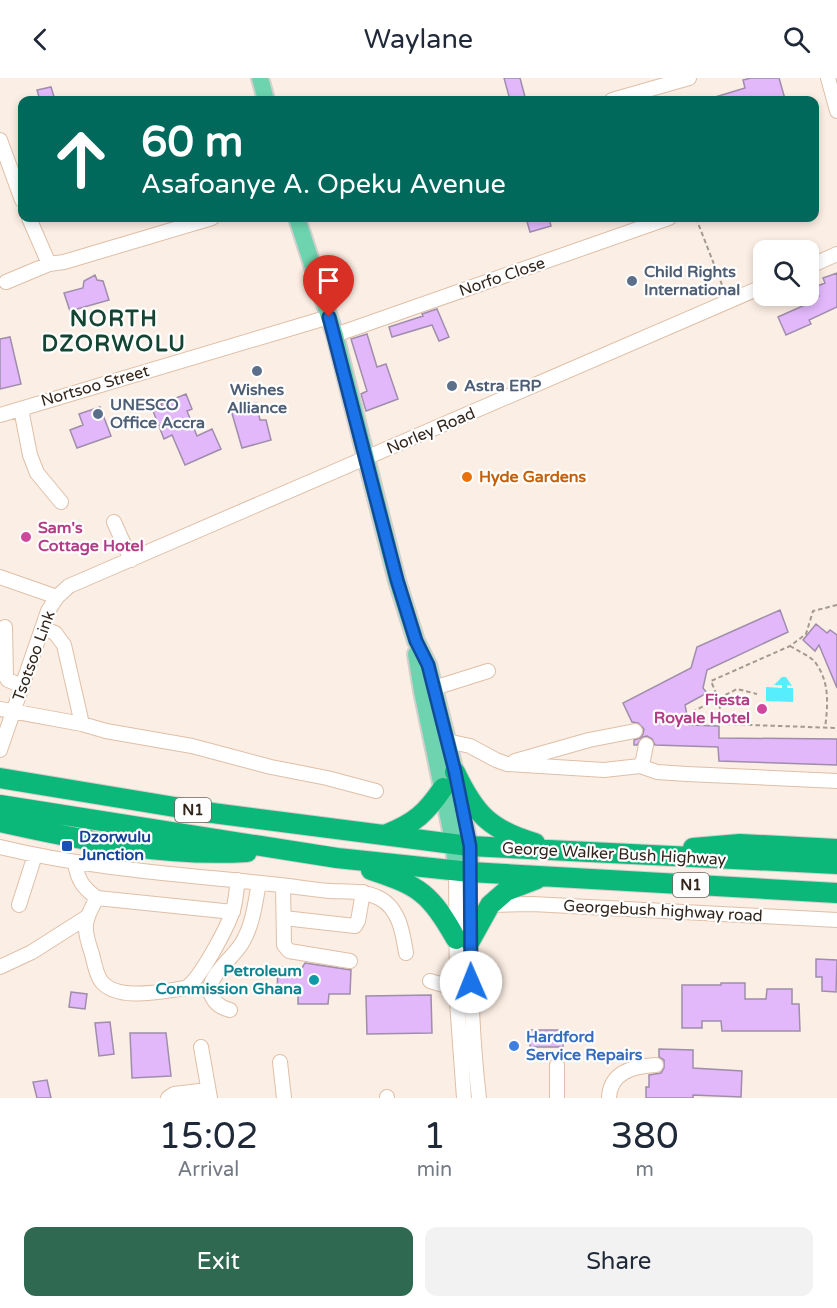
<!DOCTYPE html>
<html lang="en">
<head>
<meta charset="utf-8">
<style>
	:root { --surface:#fff; --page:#f2f2f3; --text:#1f2937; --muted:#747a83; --accent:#2f6952 }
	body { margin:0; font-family:"Varela Round",sans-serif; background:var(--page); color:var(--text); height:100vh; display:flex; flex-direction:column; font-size:22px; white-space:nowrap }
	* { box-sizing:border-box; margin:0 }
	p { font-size:20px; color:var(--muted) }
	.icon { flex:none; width:33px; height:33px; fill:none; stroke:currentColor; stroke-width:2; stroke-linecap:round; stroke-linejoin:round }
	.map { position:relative; height:1020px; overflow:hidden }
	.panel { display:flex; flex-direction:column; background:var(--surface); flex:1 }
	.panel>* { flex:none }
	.banner { position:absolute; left:18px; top:18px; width:801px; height:126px; border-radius:12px; box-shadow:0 3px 9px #0003; background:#00695c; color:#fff; overflow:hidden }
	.controls { position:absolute; left:753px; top:162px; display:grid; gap:12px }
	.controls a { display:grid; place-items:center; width:66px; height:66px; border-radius:12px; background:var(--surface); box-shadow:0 3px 9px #0003; font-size:30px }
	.pin { position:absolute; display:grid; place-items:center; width:51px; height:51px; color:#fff; margin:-62px -26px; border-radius:50% 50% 50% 0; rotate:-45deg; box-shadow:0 0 6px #0007 }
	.pin .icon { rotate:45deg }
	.me { position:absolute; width:66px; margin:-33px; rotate:359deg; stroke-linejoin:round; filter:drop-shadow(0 0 4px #0008) }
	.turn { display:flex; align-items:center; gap:21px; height:126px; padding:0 24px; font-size:27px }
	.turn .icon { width:78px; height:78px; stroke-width:2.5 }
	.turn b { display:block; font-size:42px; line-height:51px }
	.eta { display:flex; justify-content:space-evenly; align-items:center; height:102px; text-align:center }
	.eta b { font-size:36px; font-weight:600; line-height:42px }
	.action { display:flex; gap:12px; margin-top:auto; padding:12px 24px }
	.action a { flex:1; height:69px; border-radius:12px; background:var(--accent); color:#fff; font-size:24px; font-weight:600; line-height:69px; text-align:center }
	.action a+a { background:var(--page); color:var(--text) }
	header { display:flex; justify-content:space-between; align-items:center; height:78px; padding:0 24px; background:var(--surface); font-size:27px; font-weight:600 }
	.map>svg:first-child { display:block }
</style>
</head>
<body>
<header><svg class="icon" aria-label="back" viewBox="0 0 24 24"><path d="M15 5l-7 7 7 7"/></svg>Waylane<svg class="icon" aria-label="search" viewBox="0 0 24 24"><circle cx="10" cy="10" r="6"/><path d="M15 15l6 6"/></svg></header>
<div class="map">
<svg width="837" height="1020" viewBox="0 0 837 1020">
	<rect width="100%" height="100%" fill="#fbeee4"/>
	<path fill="#56edfd" d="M782 599H786L792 608 787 607V610H793V624L766 623V609L782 610V607H774Z"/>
	<path fill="#e2b8fb" stroke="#9f8dab" stroke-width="1.5" d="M504 0H520L525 19 510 22Z
		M751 0H779L785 21 778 22H713L712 20 745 10 743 2Z
		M51 9 55 22H40L37 12Z
		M526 140H549L551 148 530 154Z
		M837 195V229L809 242 811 246 786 257 778 239 814 223 813 221 819 218 815 209 825 205 823 200Z
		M95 197 97 202 103 203 109 222 70 233 64 215 83 210 84 203Z
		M437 231 449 259 439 263 432 247 392 259 389 249 423 238 422 236Z
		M367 256 377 289 386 286 398 321 366 333 361 316 367 313 351 261Z
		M10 259 21 306 0 311V261Z
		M186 316 192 331 187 333 197 358 212 351 221 371 185 387 172 357 164 361 153 333 163 329 161 326Z
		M256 325 260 342H266L271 362 242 370 231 332Z
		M100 329 111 358 77 370 70 352 83 347 79 336Z
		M780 532 788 554 707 592 703 610 707 615 685 627 689 647 719 648V660L837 661V687L719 683 718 669 655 667 652 661 647 658 643 659 637 667H634V662L640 660 643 656 644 651 638 645 632 644 623 625 691 590 697 569Z
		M816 546 827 555 830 552 837 557V610L819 567 815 573 803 562Z
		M816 881 837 882 836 914 822 913V899H816Z
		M305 885 351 892 350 916H329L328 926H298V915H277L278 889 302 890Z
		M721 905H745V921H766L767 911H792V926H799L800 953H722L721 943H702V950H682V907H721Z
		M71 914 87 916 85 931 69 929Z
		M431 917 432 955 367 956 366 918Z
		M110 944 114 976 99 978 95 945Z
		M530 952H562L563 969H530Z
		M130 955H166L171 998 132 1000Z
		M659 971 693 972V990L742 993 741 1019 693 1017V1020H646V1009H649V997L661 995 664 990V982L659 979Z
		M47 1002 51 1020H37L33 1004Z"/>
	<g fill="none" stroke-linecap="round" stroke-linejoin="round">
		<g stroke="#dfbfa7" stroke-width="16">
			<path id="minor" d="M828 0 837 33
				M612 22 689 0
				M0 62 22 122
				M29 140 49 186 64 184 212 140
				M808 189 837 176
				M6 204 49 186
				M335 257 669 140
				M21 331 30 377 37 395 61 424
				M0 337 329 239
				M114 444 131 482
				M0 499 57 519
				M5 549 6 599 8 602 22 608
				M42 550 55 555 64 567 82 646 106 653 192 668 271 689 327 700 376 713
				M434 610 488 593
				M0 631 82 646
				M447 663 470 668 496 682 507 686 604 692 640 688 643 682 646 667
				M0 672 48 533 57 519 69 508 764 208
				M515 683 589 662 635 653
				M640 688 657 694 687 696 837 703
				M0 769C95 792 192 797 289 808 303 810 316 812 330 813 347 814 363 812 379 820 399 830 403 855 406 875
				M75 784C77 801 83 810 97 820L233 834
				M456 793 457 924 464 1020
				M470 794C470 870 470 945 479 1020
				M283 808 284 867 289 873 350 883
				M97 820C83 844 83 850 92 876 94 884 96 896 101 903 117 924 163 913 186 910 200 901 226 852 232 835 236 825 236 813 238 802
				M19 827 35 777
				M490 827 532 826 837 842
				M284 840 355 848 358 843 363 814
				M0 889 32 874 87 839
				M430 903 457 911
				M230 932C218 929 213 923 209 912 213 893 232 881 242 865 253 847 255 825 259 805
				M201 969 210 1020
				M280 984 284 1020
				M557 987V1020
				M387 1019V1020
				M168 1020 174 1016 208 1012
				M609 1020C610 994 634 988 656 987"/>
		</g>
		<g stroke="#d2cfcd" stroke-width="20">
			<path id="major" d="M260 0 266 22
				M297 140 335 257 397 503 416 563 428 587 455 694 469 768 470 794
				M416 576 422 613 454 767 456 793"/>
		</g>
		<g stroke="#d2cfcd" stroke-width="22">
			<path id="highway" d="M455 694C475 736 490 752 535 765
				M0 700 205 734 469 768 837 786
				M0 727 337 780 470 794 837 815
				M0 744C80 762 165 779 247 774
				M387 756C415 745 426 735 443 710
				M693 770 740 766 837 771
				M371 792C420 808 431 816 456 861
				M470 863 490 827 506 813 537 801"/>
		</g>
		<path stroke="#a6998f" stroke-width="2" stroke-dasharray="4.5 3" stroke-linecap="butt" d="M696 140 724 212
			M837 527 813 533 806 556 790 568 711 603 718 620 723 646 837 650
			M790 568C798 573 810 578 815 584 830 604 828 627 825 650
			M692 634 737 611 757 616"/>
		<use href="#minor" stroke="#fff" stroke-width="14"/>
		<use href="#major" stroke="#6dd4af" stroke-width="16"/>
		<use href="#highway" stroke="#0bb879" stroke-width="20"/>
	</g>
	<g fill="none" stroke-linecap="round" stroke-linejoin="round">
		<g stroke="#114b97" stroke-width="15">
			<path id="route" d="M329 239 397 502 416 563 428 587 455 694 470 768 471 904"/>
		</g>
		<use href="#route" stroke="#1a73e8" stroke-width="10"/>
	</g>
	<g fill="#5c6f8a" stroke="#fefefe" stroke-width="2">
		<circle cx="632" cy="203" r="6"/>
		<circle cx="257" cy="293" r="6"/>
		<circle cx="452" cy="308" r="6"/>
		<circle cx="98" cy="336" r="6"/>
	</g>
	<circle fill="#e8710a" stroke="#fefefe" stroke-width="2" cx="467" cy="399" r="6"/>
	<g fill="#d1479c" stroke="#fefefe" stroke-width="2">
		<circle cx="26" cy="459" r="6"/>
		<circle cx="762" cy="631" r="6"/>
	</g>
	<rect fill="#1a4fb4" stroke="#fefefe" stroke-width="2" x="61" y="762" width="12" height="12" rx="3"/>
	<circle fill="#0f9aa8" stroke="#fefefe" stroke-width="2" cx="314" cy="902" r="6"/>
	<circle fill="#3f7fe0" stroke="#fefefe" stroke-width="2" cx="514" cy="968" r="6"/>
	<g text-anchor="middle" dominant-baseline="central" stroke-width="4.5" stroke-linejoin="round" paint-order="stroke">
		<g fill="#fefefe" stroke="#6e665f" stroke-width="1.5">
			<rect x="175" y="720" width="36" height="24" rx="4.5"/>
			<rect x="673" y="795" width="36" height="24" rx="4.5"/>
		</g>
		<g font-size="15" font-weight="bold" fill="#31251b">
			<text x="193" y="732">N1</text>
			<text x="691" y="807">N1</text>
		</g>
		<g font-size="16" font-weight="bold" fill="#4e5e75" stroke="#fefefe" text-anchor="start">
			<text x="644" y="194">Child Rights<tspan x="644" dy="18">International</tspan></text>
			<text x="464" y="308">Astra ERP</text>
			<text x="257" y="312" text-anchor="middle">Wishes<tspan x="257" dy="18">Alliance</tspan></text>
			<text x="110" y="327">UNESCO<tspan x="110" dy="18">Office Accra</tspan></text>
		</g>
		<g font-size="16" fill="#31251b" stroke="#fefefe">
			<text transform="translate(502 199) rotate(-19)">Norfo Close</text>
			<text transform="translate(95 308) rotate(-16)">Nortsoo Street</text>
			<text transform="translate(431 353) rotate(-23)">Norley Road</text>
			<text transform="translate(34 578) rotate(-70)">Tsotsoo Link</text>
			<text transform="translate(614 776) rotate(3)">George Walker Bush Highway</text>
			<text transform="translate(663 833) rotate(3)">Georgebush highway road</text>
		</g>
		<g font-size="16" font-weight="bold" fill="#c56008" stroke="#fefefe" text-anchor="start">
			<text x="479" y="399">Hyde Gardens</text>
		</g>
		<g font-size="16" font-weight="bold" fill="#b23c85" stroke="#fefefe" text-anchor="start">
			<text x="38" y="450">Sam's<tspan x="38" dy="18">Cottage Hotel</tspan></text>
			<text x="750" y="622" text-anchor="end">Fiesta<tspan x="750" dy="18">Royale Hotel</tspan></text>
		</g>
		<g font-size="16" font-weight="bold" fill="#164399" stroke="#fefefe" text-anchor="start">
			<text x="79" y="759">Dzorwulu<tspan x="79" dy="18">Junction</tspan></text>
		</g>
		<g font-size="16" font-weight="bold" fill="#0d838f" stroke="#fefefe" text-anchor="end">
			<text x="302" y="893">Petroleum<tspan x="302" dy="18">Commission Ghana</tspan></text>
		</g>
		<g font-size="16" font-weight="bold" fill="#366cbe" stroke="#fefefe" text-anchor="start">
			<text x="526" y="959">Hardford<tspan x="526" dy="18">Service Repairs</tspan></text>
		</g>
		<g font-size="22" font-weight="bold" letter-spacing="1.5" fill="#144432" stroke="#fefefe">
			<text x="114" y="241">NORTH<tspan x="114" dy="25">DZORWOLU</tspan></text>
		</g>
	</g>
</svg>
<div class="controls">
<a><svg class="icon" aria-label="search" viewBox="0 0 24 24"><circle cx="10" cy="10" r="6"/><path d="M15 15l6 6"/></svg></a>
</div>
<div class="pin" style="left:329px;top:239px;background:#d93025"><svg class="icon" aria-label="arrive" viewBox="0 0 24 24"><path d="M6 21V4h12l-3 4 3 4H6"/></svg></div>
<svg class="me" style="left:471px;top:904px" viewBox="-20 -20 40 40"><circle r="19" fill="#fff"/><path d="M0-13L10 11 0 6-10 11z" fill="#1a73e8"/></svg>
<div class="banner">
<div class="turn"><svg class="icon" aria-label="ahead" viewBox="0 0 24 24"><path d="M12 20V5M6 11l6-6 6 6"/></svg><div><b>60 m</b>Asafoanye A. Opeku Avenue</div></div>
</div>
</div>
<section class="panel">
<div class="eta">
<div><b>15:02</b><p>Arrival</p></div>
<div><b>1</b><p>min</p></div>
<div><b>380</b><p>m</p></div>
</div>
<div class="action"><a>Exit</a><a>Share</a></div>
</section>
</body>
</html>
